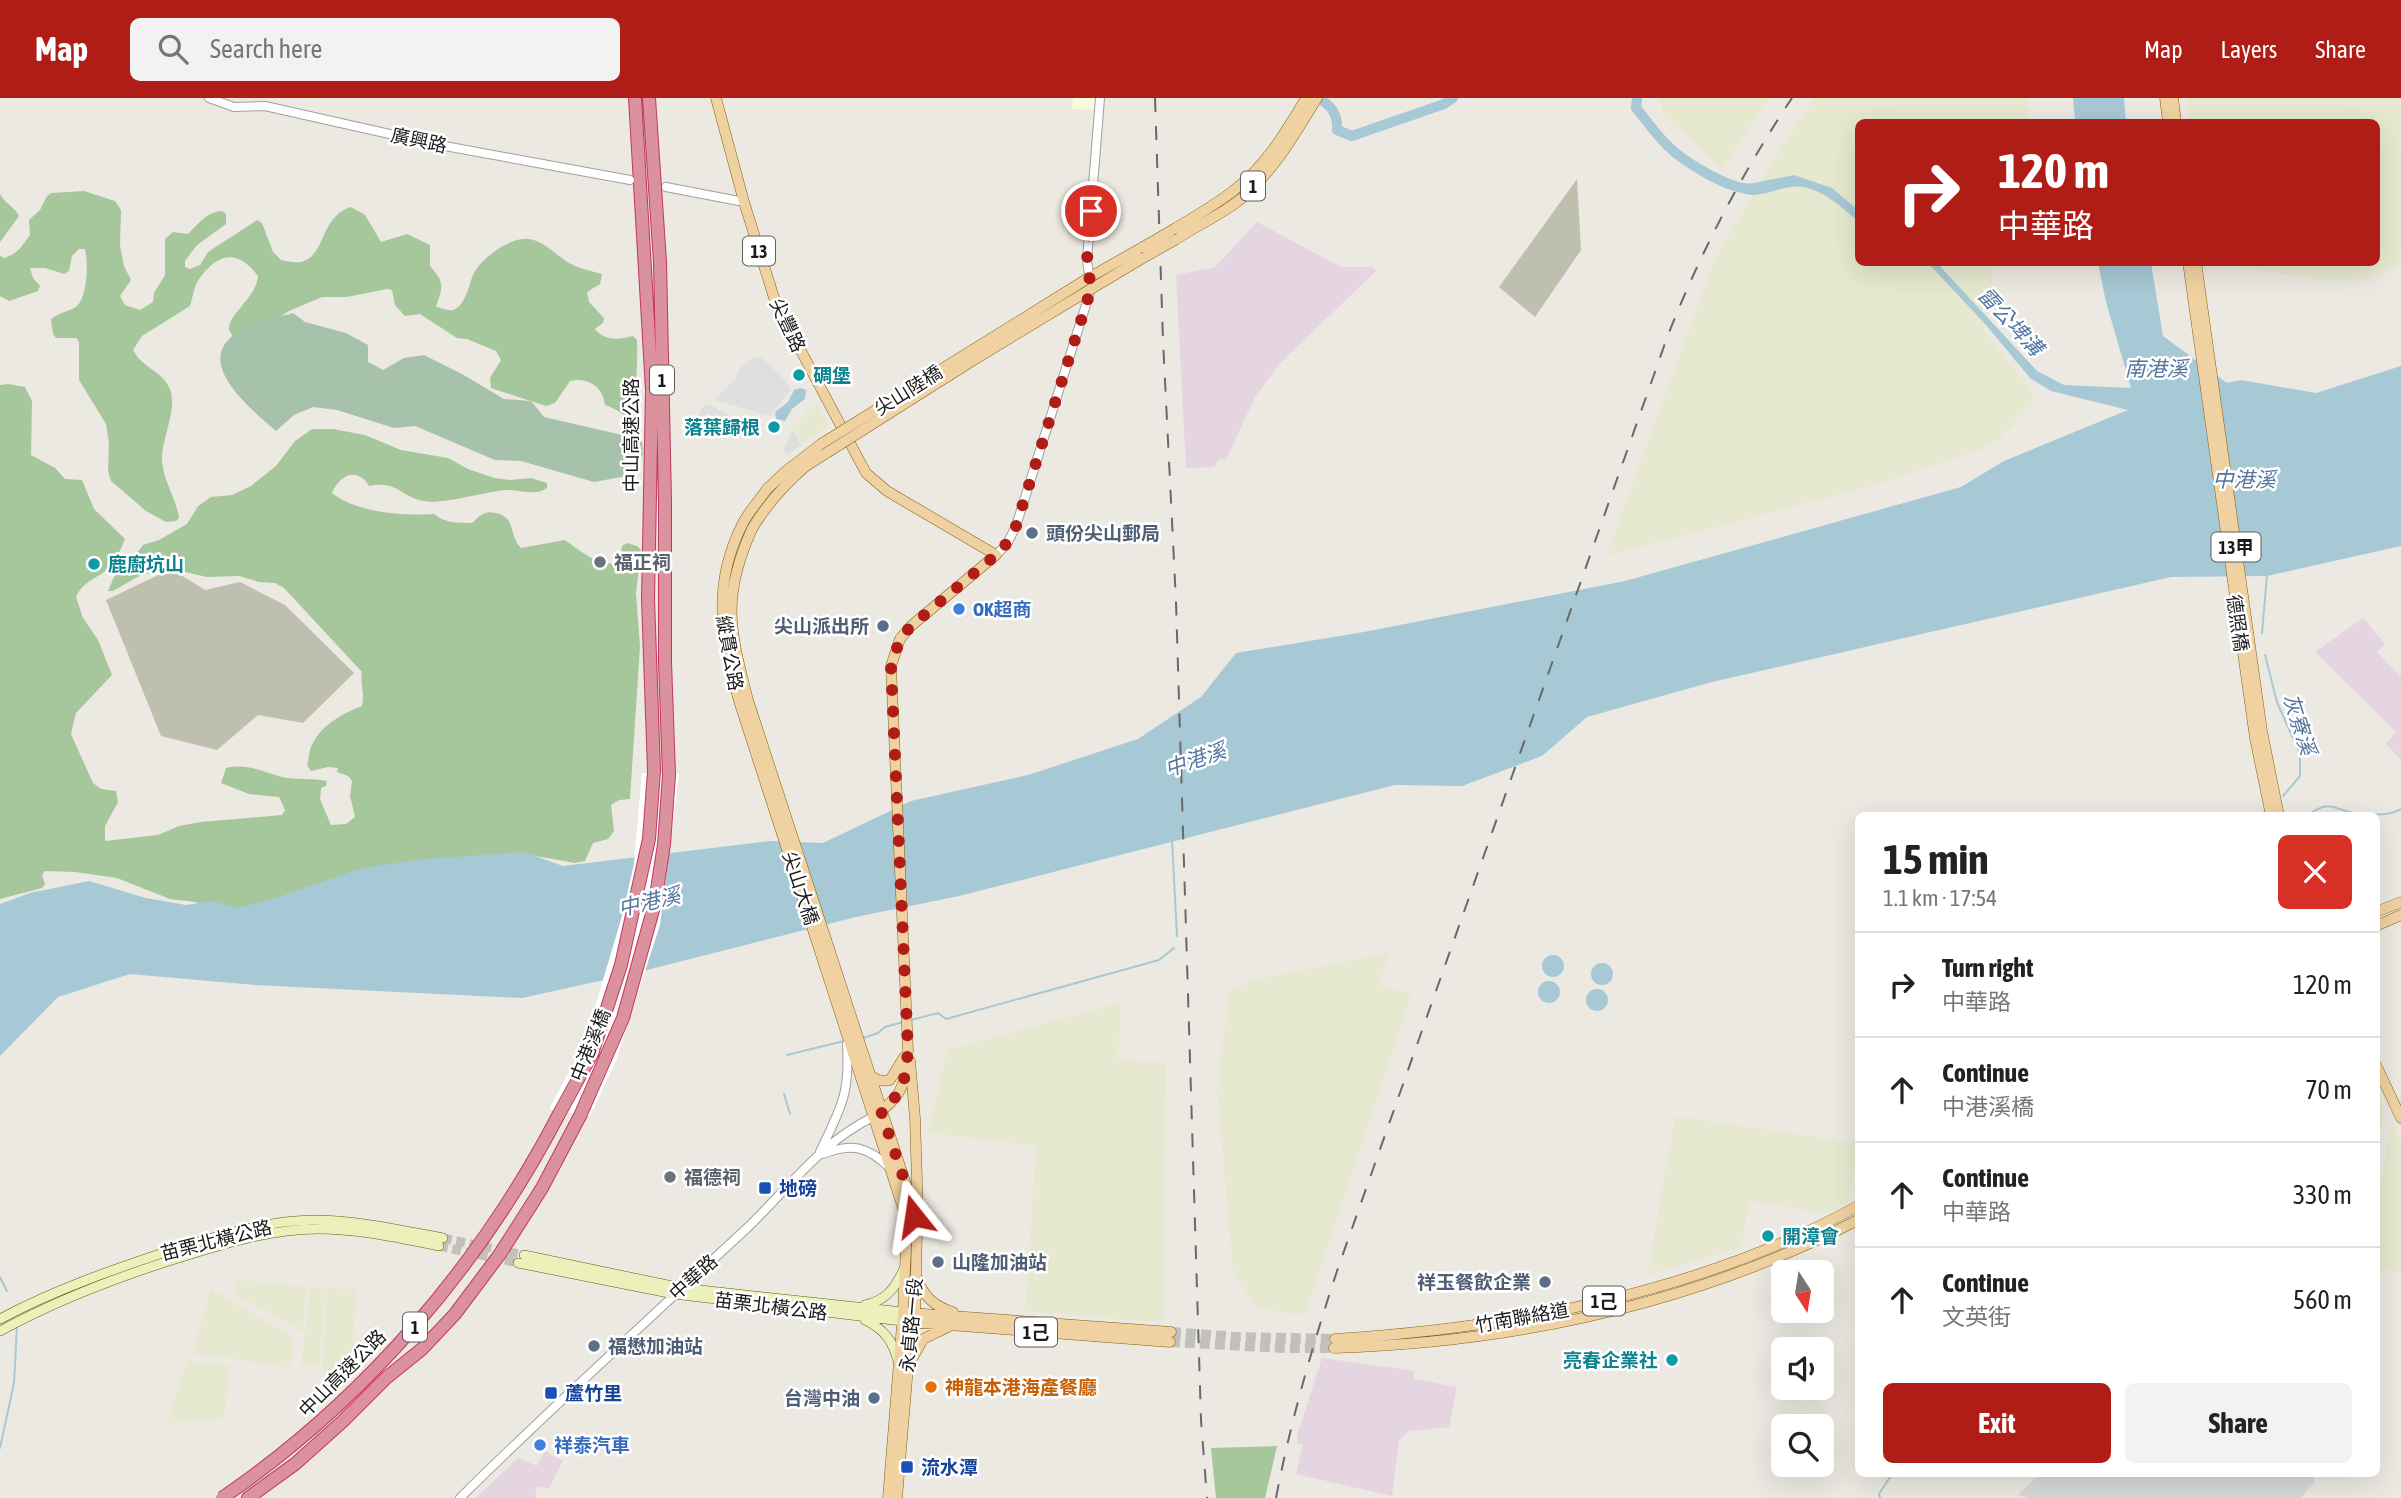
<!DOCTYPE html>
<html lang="en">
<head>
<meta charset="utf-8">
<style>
	:root { --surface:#fff; --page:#f2f2f2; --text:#222; --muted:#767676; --line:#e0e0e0; --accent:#b01d17 }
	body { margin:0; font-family:"Asap Condensed","Noto Sans TC",sans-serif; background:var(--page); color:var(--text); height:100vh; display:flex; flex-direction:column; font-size:26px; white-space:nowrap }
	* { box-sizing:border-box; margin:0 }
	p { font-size:23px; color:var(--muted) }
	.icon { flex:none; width:38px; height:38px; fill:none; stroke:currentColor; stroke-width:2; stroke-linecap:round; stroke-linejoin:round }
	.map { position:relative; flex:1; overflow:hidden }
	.details { position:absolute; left:1855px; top:714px; width:525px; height:665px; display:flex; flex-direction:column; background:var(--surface); border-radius:10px; box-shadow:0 7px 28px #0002 }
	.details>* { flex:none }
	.guide { position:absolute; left:1855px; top:21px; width:525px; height:147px; border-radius:10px; box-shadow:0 7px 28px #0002; background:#b01d17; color:#fff; overflow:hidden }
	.needle { width:46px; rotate:168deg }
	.controls { position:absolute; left:1771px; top:1162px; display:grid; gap:14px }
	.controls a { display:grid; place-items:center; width:63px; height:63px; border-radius:10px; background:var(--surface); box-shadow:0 7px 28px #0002; font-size:35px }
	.pin { position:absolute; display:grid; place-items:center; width:60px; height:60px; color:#fff; margin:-30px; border:4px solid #fff; border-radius:50%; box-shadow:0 2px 7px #0007 }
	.me { position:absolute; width:77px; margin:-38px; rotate:345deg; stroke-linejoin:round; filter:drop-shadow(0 0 5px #0008) }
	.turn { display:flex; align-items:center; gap:24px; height:147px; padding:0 28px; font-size:32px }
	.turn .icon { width:91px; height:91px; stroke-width:2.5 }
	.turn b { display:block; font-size:49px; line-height:60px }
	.round { display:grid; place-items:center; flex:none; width:74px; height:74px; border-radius:10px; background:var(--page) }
	.overview { display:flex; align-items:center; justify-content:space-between; height:119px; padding:0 28px }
	h1 { font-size:42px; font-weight:700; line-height:52px }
	.button { display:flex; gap:14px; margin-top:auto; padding:14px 28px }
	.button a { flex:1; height:80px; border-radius:10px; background:var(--accent); color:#fff; font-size:28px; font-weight:700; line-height:80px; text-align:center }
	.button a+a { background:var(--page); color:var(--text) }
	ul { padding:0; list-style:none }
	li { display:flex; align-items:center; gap:21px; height:105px; padding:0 28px; border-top:2px solid var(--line) }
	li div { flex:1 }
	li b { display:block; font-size:26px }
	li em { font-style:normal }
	header { display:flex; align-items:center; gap:42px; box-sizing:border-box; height:98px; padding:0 35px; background:var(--accent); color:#fff }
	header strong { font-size:33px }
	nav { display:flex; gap:38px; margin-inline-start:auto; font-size:24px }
	.search { width:490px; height:63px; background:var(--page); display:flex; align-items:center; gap:18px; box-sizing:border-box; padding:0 24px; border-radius:10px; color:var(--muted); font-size:26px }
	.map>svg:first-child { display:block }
</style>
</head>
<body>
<header>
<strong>Map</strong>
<div class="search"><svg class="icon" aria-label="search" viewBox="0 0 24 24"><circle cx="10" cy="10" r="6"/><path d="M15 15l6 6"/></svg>Search here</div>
<nav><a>Map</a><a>Layers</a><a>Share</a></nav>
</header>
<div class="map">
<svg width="2401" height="1400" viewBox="0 0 2401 1400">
	<rect width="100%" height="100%" fill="#ece9e2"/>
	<path fill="#d9d8d8" d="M2040 1376H2315L2314 1385 2301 1400H2029L2018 1397Z"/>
	<path fill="#e4d5e0" d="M1257 124 1341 169H1371L1376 173 1279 266 1255 299 1226 362 1220 360 1214 369 1186 370 1176 177 1215 169Z
		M2363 520 2385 546 2377 554 2401 579V662L2386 646 2396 634 2315 554Z
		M1322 1260 1415 1273 1413 1281 1457 1289 1449 1329 1409 1333 1399 1342 1392 1398 1296 1376 1303 1346 1297 1345V1338Z
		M545 1353 563 1363 549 1390 537 1389 535 1400H476L518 1360 537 1368Z"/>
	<path fill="#f9fbdc" d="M1073 0H1095L1094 12 1072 11Z"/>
	<path fill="#bebfaf" d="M1577 81 1581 152 1535 219 1499 189Z
		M171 471 205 492 240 484 285 507 354 575 303 625 258 617 217 652 161 638 106 502Z"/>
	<path fill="#e6e9cf" d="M1660 0H1769L1723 71 1663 17Z
		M1815 0H2026L2029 24H1858V164L1991 165 1993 183 1984 232 2023 281 2036 303 1998 342 1982 352 1876 387 1606 458 1714 163 1777 55Z
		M2187 0H2401V166L2364 181 2331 184 2214 165 2376 164V24H2190Z
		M818 305 829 328 802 345 793 329 808 312Z
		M1389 855 1379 888 1412 895 1305 1217 1256 1211 1233 1173 1217 989 1229 895 1249 883Z
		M1122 904 1118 962 1166 965 1163 1225 1025 1213 1036 1048 928 1035 947 952Z
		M2377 995 2384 1011 2377 1051 2376 995Z
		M1675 1018 1858 1045V1057L1848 1104 1827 1115 1749 1103 1741 1149 1647 1178Z
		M2392 1023 2401 1043V1174L2377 1169V1107Z
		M239 1182 306 1189 303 1234 233 1195Z
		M310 1188 325 1191 319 1268 301 1269Z
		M327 1189 356 1192 351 1274 322 1271Z
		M211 1191 295 1240 290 1270 192 1255Z
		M187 1263 230 1268 224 1320 167 1325Z"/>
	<path fill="#a6c69b" d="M84 93 115 103 121 112 120 148 124 168 131 182 120 198 125 207 140 212 153 204 154 195 165 177V141L173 134 188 136C199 125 207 114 222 113L226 116V126L197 147 185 163V169L190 171 200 167 208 154 257 122 262 125 273 154 281 162C287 163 298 166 304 163 326 155 320 119 351 109L365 117 381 144 407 136 430 147V168C445 185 443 188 436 209 441 210 448 213 453 212 466 208 469 185 474 175 482 160 507 142 523 141 541 139 556 158 571 166 580 171 592 173 602 176L600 186 587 194 589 204 604 220 603 225 595 231C604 243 619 242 633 238L637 242C638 270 634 299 638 327 640 338 645 350 642 361L637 362 632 359C633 332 634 317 605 307 603 289 588 279 570 283L555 305 546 308 491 290 490 280 501 262 496 253 467 241 457 240 420 216 405 218 395 207 392 192 387 191 347 199H322L289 213 249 239 235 241C234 240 230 233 229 232 227 217 257 199 258 178 238 151 218 154 199 181 194 188 193 199 190 208L142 238 133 252C144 272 162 272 170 291 178 312 161 341 162 362 163 382 176 400 179 420L176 423 166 424 146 413 111 383 108 373 109 346 106 326 79 282V244L76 240H56L53 236 51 221C60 214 71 213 77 208 88 197 88 164 85 151H79L72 158 69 173 64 176 45 170H30L33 180 40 188 38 193 9 203 0 198V157L3 160C17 157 22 148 30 137L29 122 40 112 47 98 51 95Z
		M0 96C5 106 16 110 19 118L0 144Z
		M8 286 25 289 32 303 31 357 55 370 65 381 82 382 94 411 125 441C120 453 114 467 104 474 93 482 82 485 76 499L83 520 98 542 112 577 76 615 71 636 93 685 101 691 116 693 118 704 105 728V743L158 737 179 728 201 724 282 717 285 712 279 699 249 696 221 685 226 670C247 665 261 673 282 679 296 682 312 680 327 683L326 688 321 690 320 701 331 727 346 726 355 719 350 698 352 683 348 678 337 674 338 670 328 669 311 673 307 667C309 661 309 651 313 645 322 627 343 615 362 608 365 596 360 586 362 574L284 490 275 485 259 484 239 478 207 479 172 471 141 477 113 493H108L114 479 130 464 143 447 159 442 187 426 198 408 211 399 232 397 251 388 276 368 295 343 312 331H333L365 337 401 352 448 360 468 371 494 380 510 382 531 380 547 385V390C534 399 520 391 505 392 486 394 439 407 424 403 398 398 399 382 369 388 358 368 339 377 332 395 357 415 403 418 434 416 444 425 459 425 472 425 480 418 484 412 496 415 517 420 508 437 521 450L565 442C580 453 620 485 622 448L627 445 637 448 641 452 636 495 640 548 630 701 619 702 611 707 614 733 608 741 593 745 585 763 575 765 530 757 493 818 204 809 196 804 170 801 117 780 75 774 45 773 42 777 45 786 42 790 0 801V287Z
		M1277 1348 1265 1400H1216L1211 1350Z"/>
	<path fill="#a6c2ab" d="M293 215 305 224 346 235 368 247V264L383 272 404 260 424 257 462 276 504 301 531 303 544 319 635 340 632 377 594 384 521 363 495 362 415 328 394 330 337 312 313 309 294 317 276 333C256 315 200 272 228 242 244 226 273 221 293 215Z"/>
	<path fill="#dfdfdf" d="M761 259 786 283 791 292 770 318 715 302 735 281 742 268 751 261Z
		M709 306 731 319 718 340 693 324 703 308Z
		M792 330 801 346 787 358 784 352Z"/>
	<path fill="#a7c8d5" d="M2073 0H2124L2126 24H2075Z
		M1794 77 1832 90 1858 112V123C1842 110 1825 93 1803 89 1782 85 1758 105 1739 93L1745 87Z
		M1928 165H1937L2037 273 2064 287 2131 290 2106 204 2098 165H2151L2163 238 2227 285 2241 282 2316 295 2401 268V448L2267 478 2171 479 1712 584 1587 619 1542 658 1462 688 1395 687 959 798 856 819 631 876 522 900 255 887 130 876 58 899 0 958V806L30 795 89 783 146 800 186 807 211 803 239 810 272 801 359 771 415 762 524 754 563 768 770 743 823 745 911 703 1028 677 1138 641 1201 599 1236 555 1364 534 1625 483 1961 389 2004 363 2128 312 2051 293 2030 280 1986 227Z
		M800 290 806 292 805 301 792 311 785 323 776 321 775 314 788 304 794 292Z
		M1542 868a11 11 0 1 1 22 0a11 11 0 1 1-22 0Z
		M1591 876a11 11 0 1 1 22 0a11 11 0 1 1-22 0Z
		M1538 894a11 11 0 1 1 22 0a11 11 0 1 1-22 0Z
		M1586 902a11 11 0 1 1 22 0a11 11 0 1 1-22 0Z"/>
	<path fill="#fff" d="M642 675 679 676 660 827 616 963 590 1018 549 1011 584 946 622 818 634 766Z"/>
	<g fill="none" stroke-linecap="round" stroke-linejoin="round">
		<path stroke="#a7c8d5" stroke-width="2" d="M2262 535 2267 477
			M2265 557 2277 604 2300 656V678L2283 698
			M2261 718 2264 714
			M2307 718C2329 700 2334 712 2355 715 2370 717 2389 718 2401 711
			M1172 741 1177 838
			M911 922 938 915 946 921 1159 862 1174 850
			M863 940 878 935 885 929 903 924
			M787 957 844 943
			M784 996 790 1016
			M0 1179 7 1193
			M0 1350 14 1285 17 1227
			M1880 1400 1879 1396 1892 1376"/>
		<path stroke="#a7c8d5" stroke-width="10" d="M1319 0C1332 9 1338 16 1337 32L1352 38 1444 6 1453 0
			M1637 0 1636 10C1647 23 1656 37 1668 48 1683 63 1733 95 1754 90"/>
		<path stroke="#c2c0ba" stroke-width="9" stroke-dasharray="9 4.5" stroke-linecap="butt" d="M443 1140 524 1157
			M439 1148 518 1165"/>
		<path stroke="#c2c0ba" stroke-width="10" stroke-dasharray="10 5" stroke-linecap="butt" d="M1171 1234 1235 1239 1335 1241
			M1170 1244 1285 1250H1334"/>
		<g stroke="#9f9f9f" stroke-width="10">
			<path id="tertiary" d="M209 0 234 9 265 8 434 46 630 82
				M666 89 744 104
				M996 457 1007 446 1016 428 1091 191 1087 162 1100 0
				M820 1054C841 1009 850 997 847 946
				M823 1056C852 1044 868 1049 890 1070
				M460 1400C553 1308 650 1220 746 1131 787 1092 821 1044 873 1019"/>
		</g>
		<g stroke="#576411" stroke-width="10">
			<path id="secondary" d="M524 1157 682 1190 903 1214
				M518 1165 674 1196 902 1223
				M865 1207C887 1202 895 1190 904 1171
				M0 1221C54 1192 114 1171 172 1152 218 1138 264 1123 312 1122 357 1122 400 1132 443 1140
				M865 1222C884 1231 893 1243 898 1263
				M0 1233C61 1200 122 1177 188 1157 230 1144 273 1131 318 1131 359 1131 399 1140 439 1148"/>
		</g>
		<g stroke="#826111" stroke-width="11">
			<path id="primary" d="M716 0 744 104 776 206 866 375 887 393 996 457 911 528 900 541 891 568 908 952C904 990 904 996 873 1019
				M2165 0 2168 24
				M2173 0 2176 24
				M1174 131C1194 119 1215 107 1233 93 1265 69 1286 34 1306 0
				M1175 142C1196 128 1221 117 1241 101 1273 74 1296 35 1317 0
				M2188 164 2255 640 2271 718
				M2196 164 2262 633 2279 718
				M1090 179 1143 149
				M1091 191 1143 160
				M767 391C759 403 748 414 742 427 711 489 722 540 739 603L904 1113 906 1149 903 1214 888 1400
				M752 431C721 500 730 532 748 602L911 1102 917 1133 915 1215 908 1269 897 1400
				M2376 814 2401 804
				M2376 828 2401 817
				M910 963 915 1020 918 1115
				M2376 967 2401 1020
				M869 976C876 982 880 984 890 982L904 959
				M918 1181C923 1199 936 1209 953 1214
				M910 1215 1171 1234
				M909 1224 1170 1244
				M1335 1241C1514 1230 1699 1195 1858 1108
				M1334 1250C1516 1244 1696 1205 1858 1122
				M913 1259 923 1241 948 1229"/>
		</g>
		<g stroke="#c13761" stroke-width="14">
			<path id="motorway" d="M559 1016 592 956 621 867 649 741 654 673 648 501 652 292 635 0
				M248 1400 295 1366 343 1323 386 1280 422 1251 455 1216 500 1156 542 1090 580 1018 623 920 655 805 664 746 669 677 665 564V404L660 164 649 0"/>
		</g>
		<use href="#tertiary" stroke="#fff" stroke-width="8"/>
		<use href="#secondary" stroke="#ecf1bb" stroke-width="9"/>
		<use href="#primary" stroke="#f0d2a2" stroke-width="10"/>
		<use href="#motorway" stroke="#db929c" stroke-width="12"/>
		<path stroke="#696969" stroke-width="2" stroke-dasharray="14 14" stroke-linecap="butt" d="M1155 0 1163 242 1176 504 1201 1322 1207 1400
			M1276 1400C1291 1321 1313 1246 1338 1170L1668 237C1701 153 1742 75 1792 0"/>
		<g stroke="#826111" stroke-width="11" stroke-linecap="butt">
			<path id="primary-bridge" d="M1143 149 1174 131
				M1143 160 1175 142
				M767 391 786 373 821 346 1090 179
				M752 431C767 406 784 387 806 368L972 263 1091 191"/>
		</g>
		<g stroke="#c13761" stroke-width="14" stroke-linecap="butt">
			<path id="motorway-bridge" d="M222 1400C364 1303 480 1168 559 1016"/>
		</g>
		<use href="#primary-bridge" stroke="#f0d2a2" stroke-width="10"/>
		<use href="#motorway-bridge" stroke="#db929c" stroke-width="12"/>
	</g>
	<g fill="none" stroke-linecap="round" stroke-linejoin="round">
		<path stroke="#b01d17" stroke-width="12" stroke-dasharray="0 21.6" d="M914 1118 911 1102 881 1013C905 993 905 982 908 952L891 568 900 541 911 528 1003 451 1016 428 1091 191 1087 162 1091 113"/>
	</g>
	<g fill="#0f9aa8" stroke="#fff" stroke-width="2.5">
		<circle cx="799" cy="277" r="7"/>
		<circle cx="774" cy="329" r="7"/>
		<circle cx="94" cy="466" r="7"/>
		<circle cx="1768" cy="1138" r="7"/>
		<circle cx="1672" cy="1262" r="7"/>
	</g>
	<g fill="#5c6f8a" stroke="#fff" stroke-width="2.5">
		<circle cx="1032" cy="435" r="7"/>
		<circle cx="883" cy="528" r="7"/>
		<circle cx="938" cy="1164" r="7"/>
		<circle cx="1545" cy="1184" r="7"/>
		<circle cx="594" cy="1248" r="7"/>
		<circle cx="874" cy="1300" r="7"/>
	</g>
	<g fill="#6b7280" stroke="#fff" stroke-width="2.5">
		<circle cx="600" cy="464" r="7"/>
		<circle cx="670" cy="1079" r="7"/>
	</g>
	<g fill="#3f7fe0" stroke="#fff" stroke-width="2.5">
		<circle cx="959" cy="511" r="7"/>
		<circle cx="540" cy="1347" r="7"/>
	</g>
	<g fill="#1a4fb4" stroke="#fff" stroke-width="2.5">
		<rect x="758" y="1083" width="14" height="14" rx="3.5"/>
		<rect x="544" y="1288" width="14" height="14" rx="3.5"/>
		<rect x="900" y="1362" width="14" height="14" rx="3.5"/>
	</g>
	<circle fill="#e8710a" stroke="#fff" stroke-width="2.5" cx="931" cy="1289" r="7"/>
	<g text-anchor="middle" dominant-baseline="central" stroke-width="5" stroke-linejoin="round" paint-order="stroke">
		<g fill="#fff" stroke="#5f5f5f" stroke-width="2">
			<rect x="1241" y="73.5" width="24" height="29" rx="5"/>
			<rect x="743" y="138.5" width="32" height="29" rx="5"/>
			<rect x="650" y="267.5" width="24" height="29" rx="5"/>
			<rect x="2211.5" y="434.5" width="49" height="29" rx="5"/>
			<rect x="1583" y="1188.5" width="42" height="29" rx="5"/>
			<rect x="403" y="1214.5" width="24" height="29" rx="5"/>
			<rect x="1015" y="1219.5" width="42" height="29" rx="5"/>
		</g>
		<g font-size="18" font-weight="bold" fill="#1b1b1b">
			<text x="1253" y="88">1</text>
			<text x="759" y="153">13</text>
			<text x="662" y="282">1</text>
			<text x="2236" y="449">13甲</text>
			<text x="1604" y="1203">1己</text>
			<text x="415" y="1229">1</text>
			<text x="1036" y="1234">1己</text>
		</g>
		<g font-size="19" fill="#1b1b1b" stroke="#fff">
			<text transform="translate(419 42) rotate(12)">廣興路</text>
			<text transform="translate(788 227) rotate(65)">尖豐路</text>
			<text transform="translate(908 292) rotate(-32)">尖山陸橋</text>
			<text transform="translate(631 337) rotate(-90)">中山高速公路</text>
			<text transform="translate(2238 525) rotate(82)">德照橋</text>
			<text transform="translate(730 555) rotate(80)">縱貫公路</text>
			<text transform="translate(801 790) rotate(72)">尖山大橋</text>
			<text transform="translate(590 947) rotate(-68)">中港溪橋</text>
			<text transform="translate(216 1142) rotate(-14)">苗栗北橫公路</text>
			<text transform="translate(693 1179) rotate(-42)">中華路</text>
			<text transform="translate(771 1208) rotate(7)">苗栗北橫公路</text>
			<text transform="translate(1522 1219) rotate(-10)">竹南聯絡道</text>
			<text transform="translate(911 1227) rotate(-85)">永貞路一段</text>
			<text transform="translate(342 1275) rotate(-45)">中山高速公路</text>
		</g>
		<g font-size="19" font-weight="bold" fill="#0d838f" stroke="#fff" text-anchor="start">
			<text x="813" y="277">碉堡</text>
			<text x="760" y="329" text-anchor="end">落葉歸根</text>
			<text x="108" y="466">鹿廚坑山</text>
			<text x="1782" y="1138">開漳會</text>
			<text x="1658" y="1262" text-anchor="end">亮春企業社</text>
		</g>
		<g font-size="19" font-weight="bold" fill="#4e5e75" stroke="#fff" text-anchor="start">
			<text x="1046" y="435">頭份尖山郵局</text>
			<text x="869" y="528" text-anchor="end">尖山派出所</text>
			<text x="952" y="1164">山隆加油站</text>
			<text x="1531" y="1184" text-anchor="end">祥玉餐飲企業</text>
			<text x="608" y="1248">福懋加油站</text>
			<text x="860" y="1300" text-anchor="end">台灣中油</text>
		</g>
		<g font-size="19" font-weight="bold" fill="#5b616d" stroke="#fff" text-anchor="start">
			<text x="614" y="464">福正祠</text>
			<text x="684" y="1079">福德祠</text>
		</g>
		<g font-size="19" font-weight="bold" fill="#366cbe" stroke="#fff" text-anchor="start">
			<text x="973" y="511">OK超商</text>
			<text x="554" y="1347">祥泰汽車</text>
		</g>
		<g font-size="19" font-weight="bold" fill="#164399" stroke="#fff" text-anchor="start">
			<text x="779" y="1090">地磅</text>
			<text x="565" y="1295">蘆竹里</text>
			<text x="921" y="1369">流水潭</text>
		</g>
		<g font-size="19" font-weight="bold" fill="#c56008" stroke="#fff" text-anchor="start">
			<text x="945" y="1289">神龍本港海產餐廳</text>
		</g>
		<g font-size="21" font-style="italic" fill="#54769f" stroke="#fff">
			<text transform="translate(2011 223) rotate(47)">雷公埤溝</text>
			<text x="2156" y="270">南港溪</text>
			<text x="2244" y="381">中港溪</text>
			<text transform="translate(2300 626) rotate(72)">灰寮溪</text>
			<text transform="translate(1195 661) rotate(-19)">中港溪</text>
			<text transform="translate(649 803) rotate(-13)">中港溪</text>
		</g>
	</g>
</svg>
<div class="controls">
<a><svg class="needle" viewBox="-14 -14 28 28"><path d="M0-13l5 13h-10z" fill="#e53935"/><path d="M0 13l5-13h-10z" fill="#767676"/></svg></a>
<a><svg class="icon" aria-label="sound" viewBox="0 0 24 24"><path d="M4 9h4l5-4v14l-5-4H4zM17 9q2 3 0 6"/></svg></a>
<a><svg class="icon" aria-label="search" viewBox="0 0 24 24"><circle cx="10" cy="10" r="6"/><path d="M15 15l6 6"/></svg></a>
</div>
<div class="pin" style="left:1091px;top:113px;background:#d93025"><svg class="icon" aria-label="arrive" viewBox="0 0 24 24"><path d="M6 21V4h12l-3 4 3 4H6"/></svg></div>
<svg class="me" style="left:914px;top:1118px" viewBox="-20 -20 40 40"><path d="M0-17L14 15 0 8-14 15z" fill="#b01d17" stroke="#fff" stroke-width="4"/></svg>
<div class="guide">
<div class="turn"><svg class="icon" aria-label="right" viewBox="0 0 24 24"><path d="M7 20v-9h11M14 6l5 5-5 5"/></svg><div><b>120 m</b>中華路</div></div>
</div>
<section class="details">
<div class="overview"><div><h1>15 min</h1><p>1.1 km · 17:54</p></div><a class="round" style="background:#d93025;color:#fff"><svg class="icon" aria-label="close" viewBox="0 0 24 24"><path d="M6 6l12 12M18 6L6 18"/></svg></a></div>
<ul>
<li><svg class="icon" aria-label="right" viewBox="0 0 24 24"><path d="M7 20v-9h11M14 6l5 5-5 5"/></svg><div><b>Turn right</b><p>中華路</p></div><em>120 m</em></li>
<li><svg class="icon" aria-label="ahead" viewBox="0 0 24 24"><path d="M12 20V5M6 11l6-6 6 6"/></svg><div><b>Continue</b><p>中港溪橋</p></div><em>70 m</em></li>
<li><svg class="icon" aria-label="ahead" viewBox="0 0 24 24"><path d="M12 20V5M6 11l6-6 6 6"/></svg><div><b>Continue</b><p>中華路</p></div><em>330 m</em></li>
<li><svg class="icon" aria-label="ahead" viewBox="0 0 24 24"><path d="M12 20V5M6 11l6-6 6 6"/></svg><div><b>Continue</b><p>文英街</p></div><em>560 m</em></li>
</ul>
<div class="button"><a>Exit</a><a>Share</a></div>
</section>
</div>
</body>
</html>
